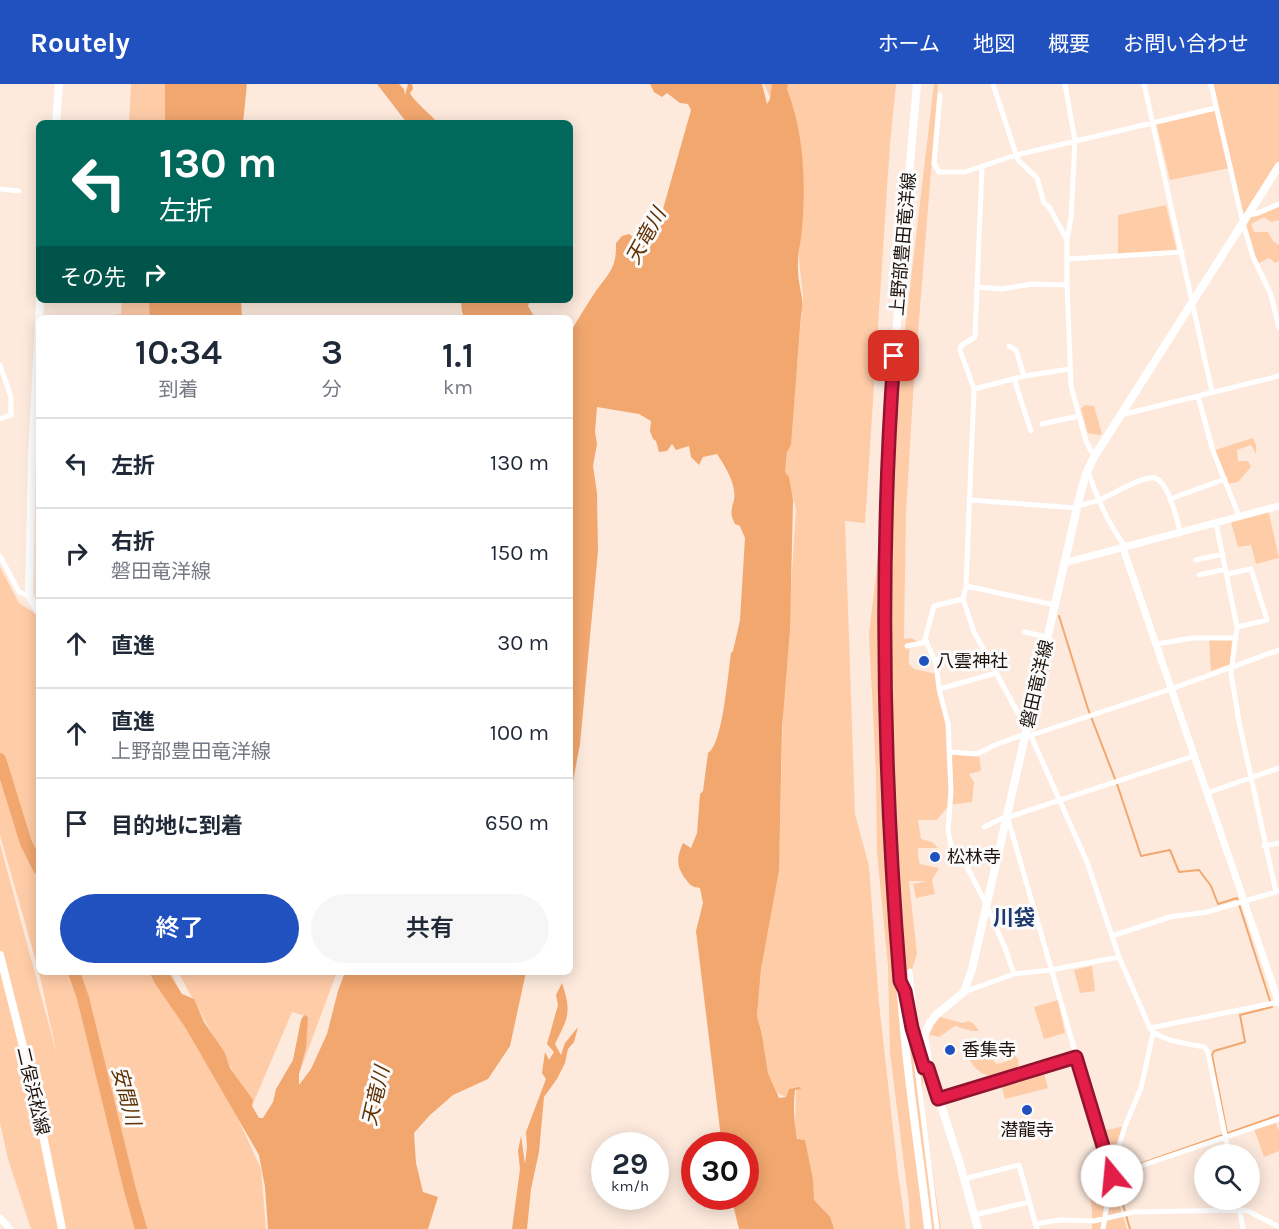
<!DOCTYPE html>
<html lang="ja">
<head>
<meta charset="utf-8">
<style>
	:root { --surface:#fff; --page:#f6f6f7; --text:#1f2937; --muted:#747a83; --line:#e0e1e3; --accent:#2151bf }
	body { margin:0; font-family:Karla,"Noto Sans JP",sans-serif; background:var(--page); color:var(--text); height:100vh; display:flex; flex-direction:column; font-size:22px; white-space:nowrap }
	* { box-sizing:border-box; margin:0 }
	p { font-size:20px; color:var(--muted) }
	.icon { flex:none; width:33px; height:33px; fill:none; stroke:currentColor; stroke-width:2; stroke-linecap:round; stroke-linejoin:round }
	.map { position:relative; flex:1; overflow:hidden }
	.details { position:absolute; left:36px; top:231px; width:537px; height:660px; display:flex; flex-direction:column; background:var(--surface); border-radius:9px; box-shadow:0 3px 15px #0003 }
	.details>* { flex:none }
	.top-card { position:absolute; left:36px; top:36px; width:537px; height:183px; border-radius:9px; box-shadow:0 3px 15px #0003; background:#00695c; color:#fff; overflow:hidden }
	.fabs { position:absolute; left:1194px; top:1060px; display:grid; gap:12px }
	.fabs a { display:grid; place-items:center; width:66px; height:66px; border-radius:50%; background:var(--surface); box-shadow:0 3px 15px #0003; font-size:30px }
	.speed { position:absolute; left:591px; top:1048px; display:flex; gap:12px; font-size:30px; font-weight:700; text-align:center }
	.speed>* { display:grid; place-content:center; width:78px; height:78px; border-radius:50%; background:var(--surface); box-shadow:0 3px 15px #0003; line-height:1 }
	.speed small { font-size:15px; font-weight:400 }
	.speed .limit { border:9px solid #d22; background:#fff; color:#111 }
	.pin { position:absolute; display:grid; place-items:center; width:51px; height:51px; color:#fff; margin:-26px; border-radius:12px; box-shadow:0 3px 9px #0006 }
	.me { position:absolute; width:66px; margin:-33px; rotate:343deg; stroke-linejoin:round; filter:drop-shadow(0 0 4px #0008) }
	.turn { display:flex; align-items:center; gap:21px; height:126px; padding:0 24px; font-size:27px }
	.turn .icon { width:78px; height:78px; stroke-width:2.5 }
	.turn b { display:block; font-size:42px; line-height:51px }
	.then { display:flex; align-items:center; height:57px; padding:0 24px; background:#0003; gap:12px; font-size:22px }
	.eta { display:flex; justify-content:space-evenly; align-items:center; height:102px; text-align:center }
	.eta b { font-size:36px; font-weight:600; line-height:42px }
	.primary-button { display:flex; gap:12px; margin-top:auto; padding:12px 24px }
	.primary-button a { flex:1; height:69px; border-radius:36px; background:var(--accent); color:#fff; font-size:24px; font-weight:600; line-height:69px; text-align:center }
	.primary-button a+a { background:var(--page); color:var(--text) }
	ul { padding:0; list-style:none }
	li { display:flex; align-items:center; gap:18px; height:90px; padding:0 24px; border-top:2px solid var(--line) }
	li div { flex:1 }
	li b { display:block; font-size:22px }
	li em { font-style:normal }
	header { display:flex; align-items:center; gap:36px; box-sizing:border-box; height:84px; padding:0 30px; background:var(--accent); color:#fff }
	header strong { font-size:28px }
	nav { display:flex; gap:33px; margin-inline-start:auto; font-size:21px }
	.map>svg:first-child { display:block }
</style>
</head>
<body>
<header>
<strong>Routely</strong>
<nav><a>ホーム</a><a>地図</a><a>概要</a><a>お問い合わせ</a></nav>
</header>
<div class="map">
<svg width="1279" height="1145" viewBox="0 0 1279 1145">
	<rect width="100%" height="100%" fill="#fdeadd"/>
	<path fill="#ffcca8" d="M131 0H174L172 39H129Z
		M764 0H896L890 60 865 439 845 437 855 730 869 782 879 919 898 1089 906 1145H826L814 1116 795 1045 796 1006 789 1005 786 1013 777 1009 768 989 762 951 757 932 762 875 779 776 783 627 796 425 785 388 793 327 803 213 799 175 803 82Z
		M934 0H938L913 311 906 429 904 553 905 555 911 554 919 558 909 565V580L914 585 937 590 949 645 951 681 953 668H979L981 687 969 690 974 698 972 718 949 721 937 736H918L921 755 932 758 938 764H918V772L920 780 939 784 932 796 935 810 916 814 913 800 927 797H909L917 870 912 885 914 932 923 990 922 1017 941 1145H910L909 1120 890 969 888 882 877 769 876 689 869 550Z
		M1211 0H1279V82L1249 131 1258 132 1268 124 1279 121V136L1271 138 1264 133 1251 140 1254 148H1268L1273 157 1279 161V177L1275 179 1269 174 1259 179 1249 160 1245 136 1230 84 1170 96 1156 39 1217 25Z
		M1166 121 1177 168 1118 172V131Z
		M122 216H162L161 234H93L121 230Z
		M1085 321 1094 322 1102 350 1099 351 1088 349 1081 325Z
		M1253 354 1256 361V370L1251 361 1237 366 1238 377H1248L1251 383 1238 398 1227 400 1215 366Z
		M1268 425 1279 474 1256 480 1251 461 1238 463 1230 435Z
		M0 483 19 519 39 532V888L0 751Z
		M1209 555 1232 556 1230 580 1211 587Z
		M0 760 57 971 39 888H171L261 1085 266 1145H31L8 1075 0 1039Z
		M1092 882 1095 907 1080 909 1074 886Z
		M178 888H337L299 990 308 933 292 928 252 1022Z
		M1058 916 1065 949 1044 955 1034 923Z
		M936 932 962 939 969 937 974 940 979 947H972L955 942 939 953 927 950Z
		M978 963 997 980 1008 977 1009 971 1013 970 1018 975 1019 982C996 997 979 996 967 971L972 965Z
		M1043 986 1048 1004 1005 1015 1000 997Z
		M1275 1037 1279 1047V1067L1264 1073 1254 1045Z
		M1125 1042 1110 1088 1098 1048Z
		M1111 1095 1127 1145H1092V1126L1089 1106 1109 1105Z"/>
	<path fill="#f2a76f" d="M165 0H247L243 39H165Z
		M377 0H399L404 5 405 11 408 0H412L413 5 410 9C413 16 432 32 438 39H407Z
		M650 0H762L767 20 770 15 772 0H788L787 5C804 50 806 97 802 145 801 158 797 172 798 186 798 203 805 213 801 231L791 360 787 369 785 388 789 393 793 416 790 545 782 644 779 786 761 885 757 932 762 951 768 989 779 1014 786 1013 789 1005 800 1003 801 1005 795 1006C793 1023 794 1037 797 1055L805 1056 813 1096 814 1116 830 1133 834 1145H739L731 1113H746V1062H722L696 847 703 819 700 804C693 803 691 802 687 797 676 783 676 775 683 759L691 764 697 749 700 710 703 707 708 669C723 660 728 589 731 569L733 567 740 536 745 454 740 442 735 440C730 430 731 427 734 416 737 401 725 382 717 370L703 373 699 381 691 373 689 362 676 366 672 360 667 367 659 368 656 357 653 355 650 347 651 337 639 330 597 323 595 348 597 360 593 382 597 409 598 467 580 660 570 713V249C577 237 584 225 592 213 606 191 617 187 616 159L622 152 629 150 639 157 648 153 663 125 691 26 688 20 680 19 667 9 662 13 654 8Z
		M149 216H241L242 234H150Z
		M461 216H530L528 222 535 234H465L462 228Z
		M149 888H168L182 910 194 915 204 938 225 969 230 984 253 1016 252 1022 259 1034H263L273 1018 276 1005 293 976 301 936 304 931 308 933 306 964 299 990V1001L311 985 327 950 338 907 345 888H526L510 962 488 995 453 1011 430 1031 414 1049 416 1079 423 1108 438 1113 428 1145H268L265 1103 259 1071 185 943 156 901Z
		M562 899C572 928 568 934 555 960L561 971 565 959 578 943 574 958 568 965 565 979 557 995 544 1013 539 1068 531 1105 527 1145H512L520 1085 518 1067 521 1052 525 1080 527 1063 526 1048 546 995 542 989 545 968 549 976 554 968 547 960 558 921 556 911Z"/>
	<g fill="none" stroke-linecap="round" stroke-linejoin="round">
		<path stroke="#f2a76f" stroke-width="2" d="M1059 532 1088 625 1117 700 1141 772 1170 766 1179 788 1199 786 1211 802 1218 820 1237 814 1272 923 1240 931 1245 958 1214 967 1212 971 1227 1049
			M1117 1088 1279 1031
			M1115 1093 1130 1145"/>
		<path stroke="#f2a76f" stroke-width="12" d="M0 675 26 759 39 785
			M74 888 83 914 130 1106 141 1145"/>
		<path stroke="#fff" stroke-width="5" d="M993 0 1018 76 1037 94 1044 119 1049 123 1067 156
			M1065 0 1075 57 1071 134 1067 156V201L1071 302 1086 357 1094 373
			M1144 0 1212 308
			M1211 0 1243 139 1253 173 1271 211 1279 244
			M940 11 934 79 939 88H965L1016 71 1216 24
			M982 82 975 253 962 261 960 266 974 305 966 502 963 515 974 548 1026 644
			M0 105 19 107
			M1249 131C1261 130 1268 124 1279 120
			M1067 175 1182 168
			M977 203 1002 205 1032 200 1067 201
			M1009 262 1016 266 1024 292
			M0 281 11 313V331L0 335
			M1014 295 1031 347
			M974 305 1024 292 1070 285
			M1198 312 1213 367 1239 432
			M1121 331 1279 292
			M1042 340 1079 332
			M1088 387C1097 414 1108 441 1126 463
			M1170 415 1225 395
			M970 416 1077 424
			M1077 422C1086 420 1095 418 1104 414 1115 409 1144 391 1155 394 1168 398 1177 435 1180 448
			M1216 439 1237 543 1231 589 1239 638 1276 808
			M0 472 19 508 29 512
			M1196 476 1223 470
			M1227 490 1251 485 1267 536 1237 543
			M1199 491 1226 485
			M966 502 1055 521
			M963 515 934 522 925 555 936 579 939 605 948 640 951 707 948 746 951 761 966 781 986 820 1005 864 1014 890
			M1024 548 1047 553
			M1156 560 1193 554H1236
			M907 562 927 558
			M935 577 947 569
			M939 605 996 589
			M1029 652 1171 605 1279 566
			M1031 652 1087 778 1119 873 1150 944C1158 957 1190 960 1204 963L1208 968 1229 1071
			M950 668 977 670 995 661 1025 650
			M1207 709 1279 684
			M1006 734 1194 672
			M1008 735 1111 1092 1279 1035
			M984 743 1007 732
			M1264 762 1279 759
			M1112 852 1170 833 1207 828 1279 807
			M910 887 914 930 912 944 937 1145
			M901 900 905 907 911 940
			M964 908 1014 890 1051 886 1119 873
			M1150 944 1279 918
			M916 958 924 984H929
			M938 1015 1076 973
			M964 1095 1019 1081 1037 1145
			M1238 1116 1243 1145
			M974 1131 1029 1118
			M1035 1140 1060 1136 1094 1137 1133 1128 1240 1126 1248 1127 1279 1143
			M1103 1145 1114 1078 1125 1042 1141 1004 1153 949"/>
		<path stroke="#fff" stroke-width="7" d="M1123 464 1279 919
			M1064 479 1279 422
			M0 1134 10 1145"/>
		<path stroke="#fff" stroke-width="8" d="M917 0C902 171 886 341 885 512 884 660 891 809 905 956 911 1019 921 1082 928 1145
			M56 39 59 0
			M39 528 29 512 32 373 40 216
			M0 871 33 1002 62 1145
			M978 1145 960 1080 929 984 924 952 930 939 937 930 964 908 972 885 1079 415 1086 390 1094 373 1279 82"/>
	</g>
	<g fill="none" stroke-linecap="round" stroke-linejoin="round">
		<g stroke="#92132f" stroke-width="15">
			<path id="route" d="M894 272C879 480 883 689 900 897L905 907 912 944 924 984H928L938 1015 1076 973 1112 1092"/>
		</g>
		<use href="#route" stroke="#e11d48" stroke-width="10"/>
	</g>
	<g fill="#2151bf" stroke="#fbfbfb" stroke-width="2">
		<circle cx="924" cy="577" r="6"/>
		<circle cx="935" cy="773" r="6"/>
		<circle cx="950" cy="966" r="6"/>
		<circle cx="1027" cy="1026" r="6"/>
	</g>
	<g text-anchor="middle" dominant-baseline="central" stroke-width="6" stroke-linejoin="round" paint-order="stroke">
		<g font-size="18" fill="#1f140d" stroke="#fbfbfb">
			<text transform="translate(903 160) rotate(-85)">上野部豊田竜洋線</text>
			<text transform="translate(1037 600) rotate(-77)">磐田竜洋線</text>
			<text transform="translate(33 1007) rotate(77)">二俣浜松線</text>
		</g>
		<g font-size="18" fill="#1f140d" stroke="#fbfbfb" text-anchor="start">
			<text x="936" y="577">八雲神社</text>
			<text x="947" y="773">松林寺</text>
			<text x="962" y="966">香集寺</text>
			<text x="1027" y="1046" text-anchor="middle">潜龍寺</text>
		</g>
		<g font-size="20" font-style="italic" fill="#613104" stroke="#fbfbfb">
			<text transform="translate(646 152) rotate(-61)">天竜川</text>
			<text transform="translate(126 1012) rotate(75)">安間川</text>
			<text transform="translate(376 1012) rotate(-77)">天竜川</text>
		</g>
		<g font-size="21" font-weight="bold" fill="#1f3970" stroke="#fbfbfb">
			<text x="1014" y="834">川袋</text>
		</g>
	</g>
</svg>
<div class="fabs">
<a><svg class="icon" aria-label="search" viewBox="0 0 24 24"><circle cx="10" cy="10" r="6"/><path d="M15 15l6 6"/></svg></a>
</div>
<div class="speed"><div>29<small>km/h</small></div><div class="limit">30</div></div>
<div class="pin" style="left:894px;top:272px;background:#d93025"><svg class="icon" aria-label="arrive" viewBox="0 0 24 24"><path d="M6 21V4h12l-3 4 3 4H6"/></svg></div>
<svg class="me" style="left:1112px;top:1092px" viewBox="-20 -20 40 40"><circle r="19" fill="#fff"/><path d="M0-13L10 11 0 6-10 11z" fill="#e11d48"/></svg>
<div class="top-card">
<div class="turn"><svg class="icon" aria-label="left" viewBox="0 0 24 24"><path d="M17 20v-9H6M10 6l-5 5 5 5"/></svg><div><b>130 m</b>左折</div></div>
<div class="then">その先<svg class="icon" aria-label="right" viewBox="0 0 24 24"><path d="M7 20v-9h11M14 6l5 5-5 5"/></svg></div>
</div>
<section class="details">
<div class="eta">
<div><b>10:34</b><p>到着</p></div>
<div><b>3</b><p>分</p></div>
<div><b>1.1</b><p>km</p></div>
</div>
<ul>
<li><svg class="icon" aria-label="left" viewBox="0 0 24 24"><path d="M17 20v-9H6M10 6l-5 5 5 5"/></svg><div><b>左折</b></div><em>130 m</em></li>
<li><svg class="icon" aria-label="right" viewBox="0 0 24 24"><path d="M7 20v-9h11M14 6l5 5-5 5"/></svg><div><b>右折</b><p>磐田竜洋線</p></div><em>150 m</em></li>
<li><svg class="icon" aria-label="ahead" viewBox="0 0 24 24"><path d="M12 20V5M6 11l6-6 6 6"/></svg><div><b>直進</b></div><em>30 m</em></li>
<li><svg class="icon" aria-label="ahead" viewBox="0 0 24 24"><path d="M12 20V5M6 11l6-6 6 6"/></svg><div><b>直進</b><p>上野部豊田竜洋線</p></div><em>100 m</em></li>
<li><svg class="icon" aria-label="arrive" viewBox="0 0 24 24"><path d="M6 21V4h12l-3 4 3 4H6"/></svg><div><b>目的地に到着</b></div><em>650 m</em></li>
</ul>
<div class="primary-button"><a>終了</a><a>共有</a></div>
</section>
</div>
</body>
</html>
